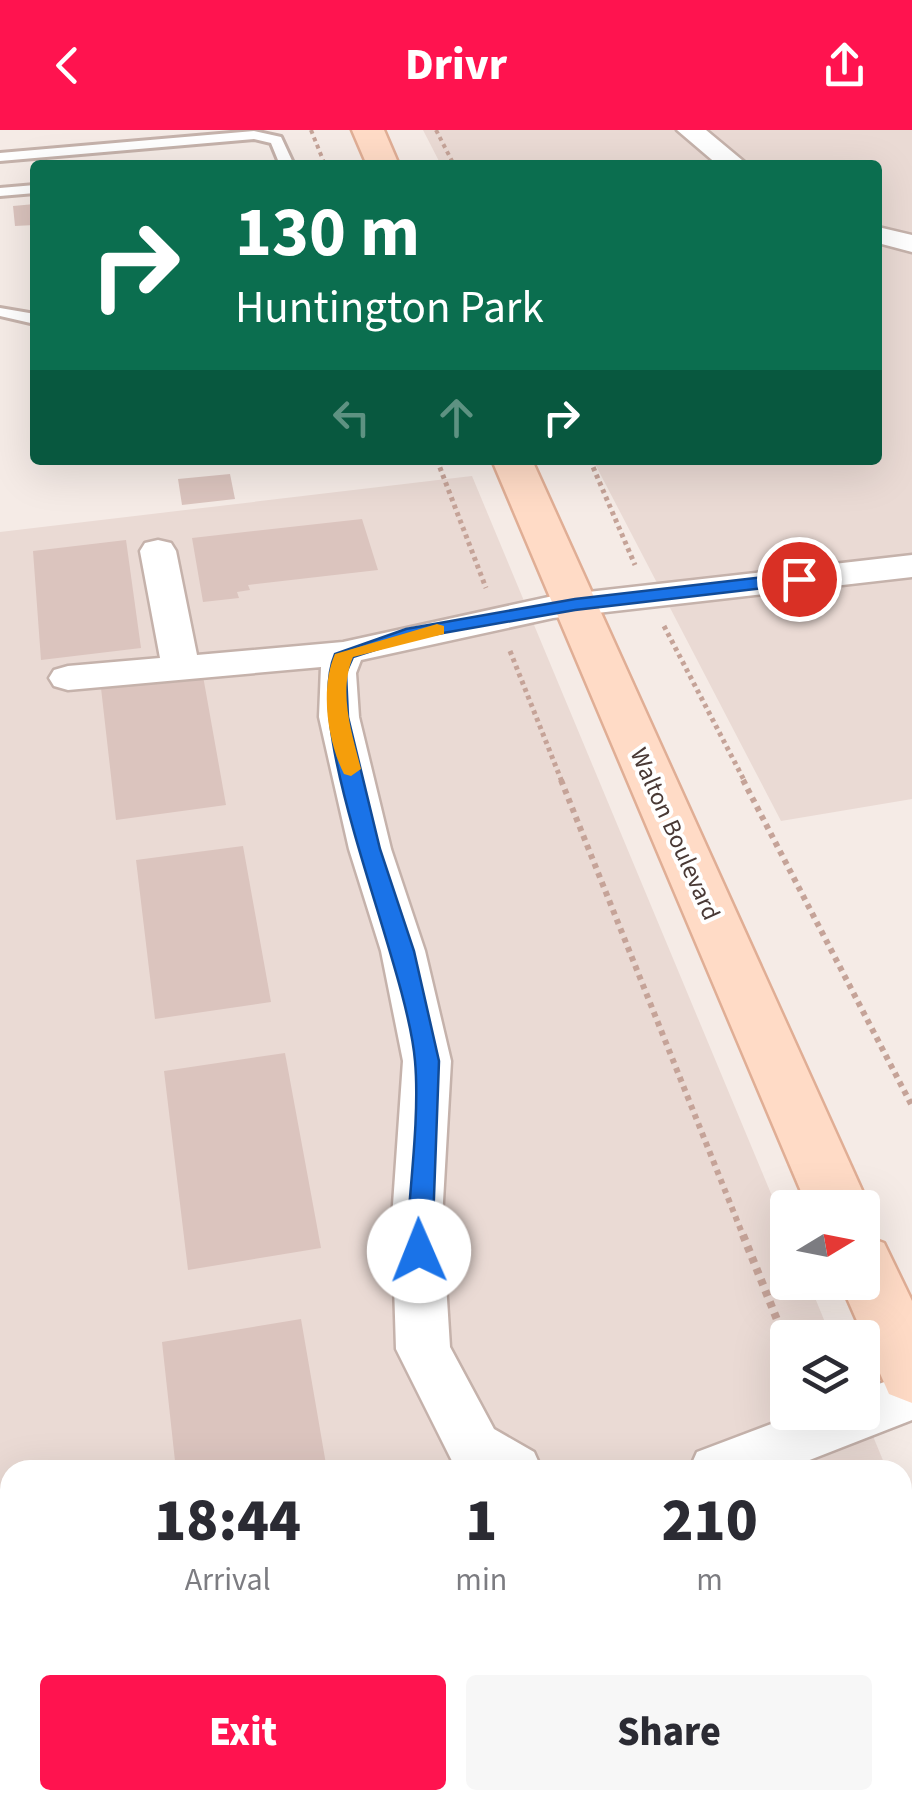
<!DOCTYPE html>
<html lang="en">
<head>
<meta charset="utf-8">
<style>
	:root { --surface:#fff; --page:#f7f7f7; --text:#2b2b33; --muted:#7c7c81; --accent:#ff134f }
	body { margin:0; font-family:"Source Sans 3",sans-serif; background:var(--page); color:var(--text); height:100vh; display:flex; flex-direction:column; font-size:38px; white-space:nowrap }
	* { box-sizing:border-box; margin:0 }
	p { font-size:32px; color:var(--muted) }
	.icon { flex:none; width:55px; height:55px; fill:none; stroke:currentColor; stroke-width:2; stroke-linecap:round; stroke-linejoin:round }
	.map { position:relative; flex:1; overflow:hidden }
	.details { position:absolute; left:0px; top:1330px; width:912px; height:350px; display:flex; flex-direction:column; background:var(--surface); border-radius:30px 30px 0 0; box-shadow:0 10px 40px #0002 }
	.details>* { flex:none }
	.top-card { position:absolute; left:30px; top:30px; width:852px; height:305px; border-radius:10px; box-shadow:0 10px 40px #0002; background:#0b6e4f; color:#fff; overflow:hidden }
	.needle { width:65px; rotate:80deg }
	.buttons { position:absolute; left:770px; top:1060px; display:grid; gap:20px }
	.buttons a { display:grid; place-items:center; width:110px; height:110px; border-radius:10px; background:var(--surface); box-shadow:0 10px 40px #0002; font-size:50px }
	.pin { position:absolute; display:grid; place-items:center; width:85px; height:85px; color:#fff; margin:-42px; border:5px solid #fff; border-radius:50%; box-shadow:0 2px 10px #0007 }
	.me { position:absolute; width:110px; margin:-55px; rotate:359deg; stroke-linejoin:round; filter:drop-shadow(0 0 8px #0008) }
	.turn { display:flex; align-items:center; gap:35px; height:210px; padding:0 40px; font-size:45px }
	.turn .icon { width:130px; height:130px; stroke-width:2.5 }
	.turn b { display:block; font-size:70px; line-height:85px }
	.lanes { display:flex; align-items:center; height:95px; padding:0 40px; background:#0003; justify-content:center; gap:50px; direction:ltr }
	.lanes .off { opacity:.35 }
	.eta { display:flex; justify-content:space-evenly; align-items:center; height:170px; text-align:center }
	.eta b { font-size:60px; font-weight:800; line-height:70px }
	.cta { display:flex; gap:20px; margin-top:auto; padding:20px 40px }
	.cta a { flex:1; height:115px; border-radius:10px; background:var(--accent); color:#fff; font-size:40px; font-weight:800; line-height:115px; text-align:center }
	.cta a+a { background:var(--page); color:var(--text) }
	header { display:flex; justify-content:space-between; align-items:center; height:130px; padding:0 40px; background:var(--accent); color:#fff; font-size:45px; font-weight:800 }
	.map>svg:first-child { display:block }
</style>
</head>
<body>
<header><svg class="icon" aria-label="back" viewBox="0 0 24 24"><path d="M15 5l-7 7 7 7"/></svg>Drivr<svg class="icon" aria-label="share" viewBox="0 0 24 24"><path d="M12 15V3M7 8l5-5 5 5M5 13v7h14v-7"/></svg></header>
<div class="map">
<svg width="912" height="1680" viewBox="0 0 912 1680">
	<rect width="100%" height="100%" fill="#f5ebe6"/>
	<path fill="#eadad4" d="M423 0H912V669L781 691 593 330H878V35H441Z
		M472 346 787 1102 788 1152 809 1153 831 1207 788 1208V1282H863L887 1340H10V1670H902L903 1378 912 1401V1680H0V402Z"/>
	<path fill="#dbc4be" d="M35 74V95L15 96 13 76Z
		M230 344 235 369 182 375 178 349Z
		M362 389 378 440 248 455 250 460 237 462 239 468 203 472 192 408Z
		M126 410 141 518 41 530 33 421Z
		M203 546 226 675 116 690 101 558Z
		M243 716 271 872 155 889 136 730Z
		M285 923 321 1118 188 1140 164 941Z
		M301 1189 327 1340H176L162 1212Z
		M160 1670H327L329 1680H161Z
		M457 1670H771L774 1680H459Z"/>
	<g fill="none" stroke-linecap="round" stroke-linejoin="round">
		<g stroke="#c5b2ab" stroke-width="6">
			<path id="lane" d="M254 1 281 7 294 35H280L271 13 254 9 0 31V23Z
				M35 55V63L0 66V58Z
				M0 178 35 184V194L0 186Z
				M372 1670H404L406 1680H374Z"/>
		</g>
		<g stroke="#c5b2ab" stroke-width="5">
			<path id="street" d="M677 0H706L748 35H718Z
				M878 97 912 105V122L878 113Z
				M158 410 171 413 176 421 197 525 343 512 553 466 912 425V447L553 488 361 530 356 543 359 587 391 719 425 821 451 931 442 1089 450 1217 494 1299 534 1322 542 1340H463L454 1335 396 1219 392 1089 403 931 381 821 349 719 319 587 321 537 68 560 54 556 49 548 54 540 68 536 160 528 140 421 145 413Z
				M912 1242V1290L784 1340H689L697 1322 803 1282H862V1260Z"/>
		</g>
		<g stroke="#e0ae95" stroke-width="5">
			<path id="secondary" d="M352 0H384L399 35H367Z
				M492 330H532L870 1078 862 1092V1078H808Z
				M862 1105 884 1113 912 1171V1273L889 1264 840 1152H862Z"/>
		</g>
		<path stroke="#c5a398" stroke-width="4" stroke-dasharray="4 4" stroke-linecap="butt" d="M311 0 325 35
			M436 0 454 35"/>
		<path stroke="#c5a398" stroke-width="5" stroke-dasharray="4 4" stroke-linecap="butt" d="M437 330 486 458
			M590 330 635 435
			M664 496 745 652
			M510 521 562 652"/>
		<path stroke="#c5a398" stroke-width="6" stroke-dasharray="5 5" stroke-linecap="butt" d="M561 650 744 1108
			M743 650 912 976"/>
		<path stroke="#c5a398" stroke-width="8" stroke-dasharray="6 6" stroke-linecap="butt" d="M743 1105 788 1217
			M902 1505 912 1529"/>
		<use href="#lane" fill="#fff" fill-rule="evenodd"/>
		<use href="#street" fill="#fff" fill-rule="evenodd"/>
		<use href="#secondary" fill="#ffdbc6" fill-rule="evenodd"/>
	</g>
	<path fill="#1a73e8" stroke="#114b97" stroke-width="2.5" d="M799 443 806 445V453L575 480 409 509 353 527 346 543 348 587 380 719 414 821 439 931 432 1121 428 1129H410L406 1121C409 1063 420 987 415 931 407 832 301 603 335 524L406 499 575 469Z"/>
	<path fill="#f59e0b" d="M437 494 444 496V504L353 527C338 562 352 604 361 639L351 646 344 644C327 610 320 558 335 524Z"/>
	<g text-anchor="middle" dominant-baseline="central" stroke-width="8" stroke-linejoin="round" paint-order="stroke">
		<g font-size="25" fill="#493935" stroke="#fff">
			<text transform="translate(675 704) rotate(66)">Walton Boulevard</text>
		</g>
	</g>
</svg>
<div class="buttons">
<a><svg class="needle" viewBox="-14 -14 28 28"><path d="M0-13l5 13h-10z" fill="#e53935"/><path d="M0 13l5-13h-10z" fill="#7c7c81"/></svg></a>
<a><svg class="icon" aria-label="layers" viewBox="0 0 24 24"><path d="M12 4l9 5-9 5-9-5zM3 14l9 5 9-5"/></svg></a>
</div>
<div class="pin" style="left:799px;top:449px;background:#d93025"><svg class="icon" aria-label="arrive" viewBox="0 0 24 24"><path d="M6 21V4h12l-3 4 3 4H6"/></svg></div>
<svg class="me" style="left:419px;top:1121px" viewBox="-20 -20 40 40"><circle r="19" fill="#fff"/><path d="M0-13L10 11 0 6-10 11z" fill="#1a73e8"/></svg>
<div class="top-card">
<div class="turn"><svg class="icon" aria-label="right" viewBox="0 0 24 24"><path d="M7 20v-9h11M14 6l5 5-5 5"/></svg><div><b>130 m</b>Huntington Park</div></div>
<div class="lanes"><svg class="icon off" aria-label="left" viewBox="0 0 24 24"><path d="M17 20v-9H6M10 6l-5 5 5 5"/></svg><svg class="icon off" aria-label="ahead" viewBox="0 0 24 24"><path d="M12 20V5M6 11l6-6 6 6"/></svg><svg class="icon" aria-label="right" viewBox="0 0 24 24"><path d="M7 20v-9h11M14 6l5 5-5 5"/></svg></div>
</div>
<section class="details">
<div class="eta">
<div><b>18:44</b><p>Arrival</p></div>
<div><b>1</b><p>min</p></div>
<div><b>210</b><p>m</p></div>
</div>
<div class="cta"><a>Exit</a><a>Share</a></div>
</section>
</div>
</body>
</html>
